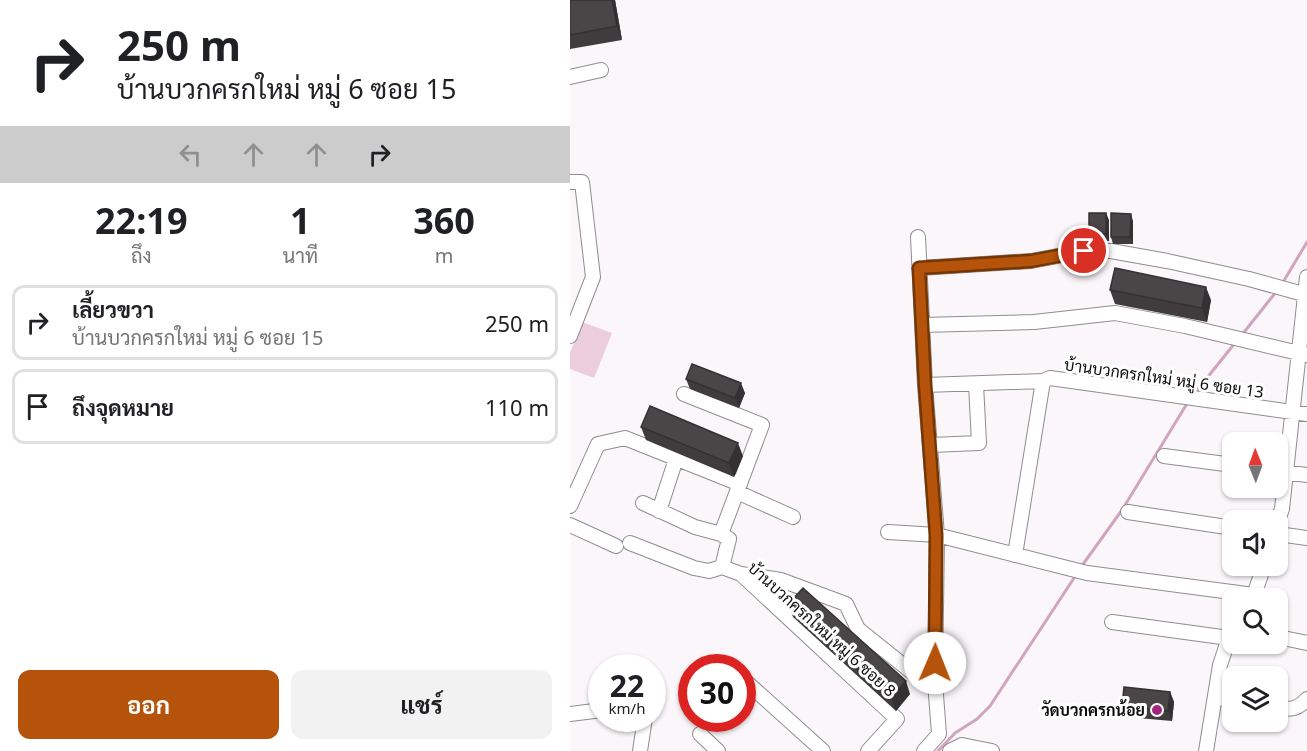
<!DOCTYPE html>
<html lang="th">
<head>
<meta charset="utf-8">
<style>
	:root { --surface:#fff; --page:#f2f2f2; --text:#202124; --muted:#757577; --line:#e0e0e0; --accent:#b45309 }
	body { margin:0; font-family:"Noto Sans",Sarabun,sans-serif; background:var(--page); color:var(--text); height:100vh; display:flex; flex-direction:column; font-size:22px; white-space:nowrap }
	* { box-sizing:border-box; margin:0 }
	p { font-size:20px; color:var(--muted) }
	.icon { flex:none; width:33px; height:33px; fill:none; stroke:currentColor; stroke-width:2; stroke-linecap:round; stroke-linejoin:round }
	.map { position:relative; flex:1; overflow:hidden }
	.sheet { display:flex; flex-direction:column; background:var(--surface); width:570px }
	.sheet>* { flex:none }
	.top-card { background:#fff; color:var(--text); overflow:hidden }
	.needle { width:39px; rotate:359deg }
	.buttons { position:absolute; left:652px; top:432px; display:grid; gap:12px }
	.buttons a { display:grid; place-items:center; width:66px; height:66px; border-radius:12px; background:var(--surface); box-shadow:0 2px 4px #0004; font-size:30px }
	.speed { position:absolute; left:18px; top:654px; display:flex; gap:12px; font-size:30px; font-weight:700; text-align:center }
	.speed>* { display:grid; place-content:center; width:78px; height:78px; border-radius:50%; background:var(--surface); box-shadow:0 2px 4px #0004; line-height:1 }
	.speed small { font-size:15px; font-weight:400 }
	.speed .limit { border:9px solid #d22; background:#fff; color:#111 }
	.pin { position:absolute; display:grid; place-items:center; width:51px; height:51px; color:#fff; margin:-26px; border:3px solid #fff; border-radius:50%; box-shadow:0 2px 6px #0007 }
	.me { position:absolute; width:66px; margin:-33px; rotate:1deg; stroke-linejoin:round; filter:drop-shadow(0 0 4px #0008) }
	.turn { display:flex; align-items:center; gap:21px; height:126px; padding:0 18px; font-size:27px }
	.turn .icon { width:78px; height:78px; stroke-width:2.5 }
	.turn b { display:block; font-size:42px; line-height:51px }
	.lanes { display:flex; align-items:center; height:57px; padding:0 18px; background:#0003; justify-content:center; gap:30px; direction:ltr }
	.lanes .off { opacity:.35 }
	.eta { display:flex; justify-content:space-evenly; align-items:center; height:102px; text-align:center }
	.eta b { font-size:36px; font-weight:700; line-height:42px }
	.cta { display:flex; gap:12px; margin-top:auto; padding:12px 18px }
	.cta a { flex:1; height:69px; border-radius:12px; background:var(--accent); color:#fff; font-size:24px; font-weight:700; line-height:69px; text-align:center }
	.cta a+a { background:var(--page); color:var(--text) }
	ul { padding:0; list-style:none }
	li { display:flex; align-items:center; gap:18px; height:75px; margin:0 12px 9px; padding:0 6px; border:3px solid var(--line); border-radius:12px }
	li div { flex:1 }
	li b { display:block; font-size:22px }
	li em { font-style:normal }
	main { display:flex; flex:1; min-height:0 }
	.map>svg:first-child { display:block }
</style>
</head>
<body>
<main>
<section class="sheet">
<div class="top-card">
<div class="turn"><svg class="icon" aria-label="right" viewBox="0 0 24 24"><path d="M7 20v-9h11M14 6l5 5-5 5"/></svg><div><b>250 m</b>บ้านบวกครกใหม่ หมู่ 6 ซอย 15</div></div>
<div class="lanes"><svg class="icon off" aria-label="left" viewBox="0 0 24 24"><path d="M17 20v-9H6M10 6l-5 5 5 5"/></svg><svg class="icon off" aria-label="ahead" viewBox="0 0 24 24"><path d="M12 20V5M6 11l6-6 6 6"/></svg><svg class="icon off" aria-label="ahead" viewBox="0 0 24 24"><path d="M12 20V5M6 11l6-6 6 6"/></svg><svg class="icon" aria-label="right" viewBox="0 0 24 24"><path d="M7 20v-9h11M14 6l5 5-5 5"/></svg></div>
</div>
<div class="eta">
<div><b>22:19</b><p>ถึง</p></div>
<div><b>1</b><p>นาที</p></div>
<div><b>360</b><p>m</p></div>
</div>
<ul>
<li><svg class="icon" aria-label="right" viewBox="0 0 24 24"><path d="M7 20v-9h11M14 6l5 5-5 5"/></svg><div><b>เลี้ยวขวา</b><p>บ้านบวกครกใหม่ หมู่ 6 ซอย 15</p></div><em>250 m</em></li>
<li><svg class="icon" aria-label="arrive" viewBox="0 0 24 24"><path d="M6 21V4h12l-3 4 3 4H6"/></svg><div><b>ถึงจุดหมาย</b></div><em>110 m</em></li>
</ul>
<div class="cta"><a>ออก</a><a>แชร์</a></div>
</section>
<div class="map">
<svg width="737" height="751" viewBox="0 0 737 751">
	<rect width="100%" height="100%" fill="#fbf6f9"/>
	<path fill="#ebcdde" d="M12 322 42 333 24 378 0 369V353Z"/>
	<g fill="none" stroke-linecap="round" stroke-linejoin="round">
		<path stroke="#d1a4bf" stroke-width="3" d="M712 284 737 242
			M671 336 706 292
			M624 394 665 343
			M511 567 552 510 618 402
			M368 751 385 733 407 719 420 706 506 575"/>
		<g stroke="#908c8e" stroke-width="16">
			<path id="minor" d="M0 77 31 70
				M0 182H12L23 277 0 336
				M348 237 355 385 367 535 365 682 369 734 354 751
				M349 268 461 261 514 251H541L597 261 679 279 737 295
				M352 325 464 322 545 313 615 326 737 355
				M355 385 473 381 480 378 737 414
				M114 394 192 425 151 534 159 539 152 567
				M361 445 409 443 406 384
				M594 456 663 465
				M708 471 737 475
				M167 492 223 517
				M73 503 125 527 151 534
				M0 506 28 444 55 438 170 484
				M89 511 106 459
				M558 512 663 528
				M708 520 712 509 737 277
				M0 525 46 546
				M318 532 367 535 517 573 684 595
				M708 534 737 538
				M60 543 124 568 139 571 152 567
				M445 555 473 381
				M152 567 171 574 327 719 298 751
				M171 574 211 580 276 604 288 629 348 677 365 682
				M683 598 694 566
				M542 622 659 638
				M708 637 737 643
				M172 678 253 751
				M645 697 663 700
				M708 708C721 710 728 709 737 699
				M0 714 32 710
				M130 734 148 751
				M70 751 75 718
				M380 751 392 745 422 751
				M636 751 650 665 659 638 663 635"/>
		</g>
		<use href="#minor" stroke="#fff" stroke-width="14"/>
	</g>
	<path fill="#403c3e" d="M0 0H45L52 40 0 49Z
		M539 220V241H521L519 234Z
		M563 221V244H543L541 237Z
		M540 290 641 300 637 322 545 304Z
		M116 379 175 393 169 408 120 389Z
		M71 427 173 456 164 477 76 440Z
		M218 604 340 694 326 711 223 617Z
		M600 692 604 702 602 721 556 717 552 706Z"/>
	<path fill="#343132" d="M42 0H45L52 40 47 26Z
		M536 213 539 220V241L536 234Z
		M561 214 563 221V244L560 237Z
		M636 287 641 300 637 322 632 308Z
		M171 383 175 393 169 408 165 398Z
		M168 443 173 456 164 477 159 463Z
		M336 681 340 694 326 711 321 697Z
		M600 692 604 702 602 721 598 711Z"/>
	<path fill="#4a4648" stroke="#343132" stroke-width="1.5" d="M0 0H42L47 26 0 35Z
		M519 213H536V234H519Z
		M541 213 561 214 560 237H541Z
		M545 268 636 287 632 308 540 290Z
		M122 364 171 383 165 398 116 379Z
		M80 406 168 443 159 463 71 427Z
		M233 588 336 681 321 697 218 604Z
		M554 687 600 692 598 711 552 706Z"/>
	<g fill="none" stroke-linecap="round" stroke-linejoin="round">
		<g stroke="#753606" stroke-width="15">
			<path id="route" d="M365 663 366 535 355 385 349 268 461 261 514 251"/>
		</g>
		<use href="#route" stroke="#b45309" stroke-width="10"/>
	</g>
	<circle fill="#a0267d" stroke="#fff" stroke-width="2" cx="587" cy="710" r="6"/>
	<g text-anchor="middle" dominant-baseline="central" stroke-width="6" stroke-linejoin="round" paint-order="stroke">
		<g font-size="16" fill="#0d0c0c" stroke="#fff">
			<text transform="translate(594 378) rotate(8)">บ้านบวกครกใหม่ หมู่ 6 ซอย 13</text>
			<text transform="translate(252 629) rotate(42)">บ้านบวกครกใหม่ หมู่ 6 ซอย 8</text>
		</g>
		<g font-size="16" font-weight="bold" fill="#0d0c0c" stroke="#fff" text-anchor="end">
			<text x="575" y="710">วัดบวกครกน้อย</text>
		</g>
	</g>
</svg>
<div class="buttons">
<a><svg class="needle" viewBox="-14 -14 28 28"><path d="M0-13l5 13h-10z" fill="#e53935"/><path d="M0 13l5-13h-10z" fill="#757577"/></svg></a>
<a><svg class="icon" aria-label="sound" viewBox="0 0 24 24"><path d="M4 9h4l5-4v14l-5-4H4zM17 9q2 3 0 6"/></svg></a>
<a><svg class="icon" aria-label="search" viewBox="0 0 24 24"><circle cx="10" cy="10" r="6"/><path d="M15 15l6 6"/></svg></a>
<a><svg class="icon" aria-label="layers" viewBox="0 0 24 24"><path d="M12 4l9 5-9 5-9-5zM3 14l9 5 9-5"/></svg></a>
</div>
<div class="speed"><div>22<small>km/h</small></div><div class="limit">30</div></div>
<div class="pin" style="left:514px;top:251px;background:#d93025"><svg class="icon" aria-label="arrive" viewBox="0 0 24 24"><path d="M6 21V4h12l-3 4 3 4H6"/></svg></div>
<svg class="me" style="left:365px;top:663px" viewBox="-20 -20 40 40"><circle r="19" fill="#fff"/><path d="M0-13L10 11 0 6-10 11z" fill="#b45309"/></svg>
</div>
</main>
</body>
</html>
